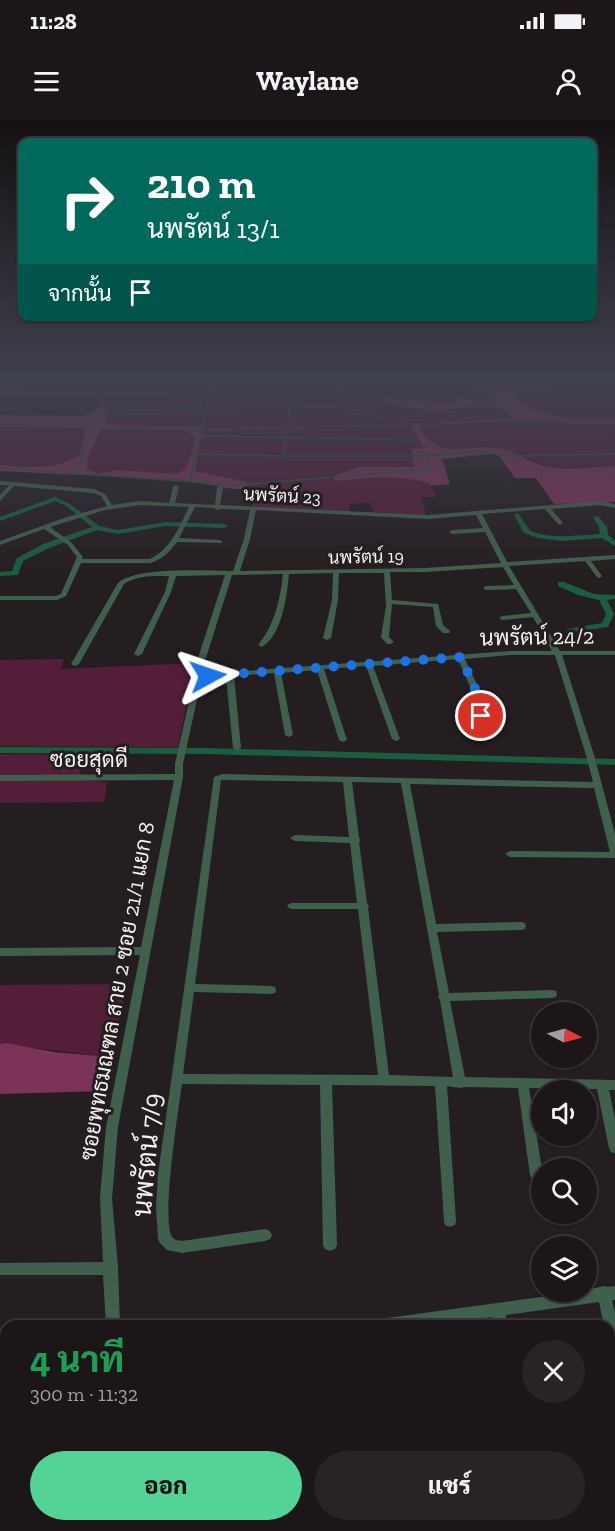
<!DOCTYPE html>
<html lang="th">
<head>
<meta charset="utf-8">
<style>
	:root { --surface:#1c1619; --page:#292326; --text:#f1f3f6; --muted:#a09fa2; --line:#3a3538; --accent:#54d396 }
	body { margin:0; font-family:"Zilla Slab",Sarabun,serif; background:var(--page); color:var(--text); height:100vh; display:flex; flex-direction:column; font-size:22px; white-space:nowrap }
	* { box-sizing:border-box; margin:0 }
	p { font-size:20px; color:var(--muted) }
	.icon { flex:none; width:33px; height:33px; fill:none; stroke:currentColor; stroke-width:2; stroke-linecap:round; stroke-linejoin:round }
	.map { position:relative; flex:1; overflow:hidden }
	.sheet { position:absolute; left:0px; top:1200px; width:615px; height:212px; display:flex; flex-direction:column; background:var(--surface); border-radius:18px 18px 0 0; box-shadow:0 2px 4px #0004,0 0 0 2px var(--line) }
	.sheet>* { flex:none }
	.hud { position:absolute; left:18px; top:18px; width:579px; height:183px; border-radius:12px; box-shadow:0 2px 4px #0004,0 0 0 2px var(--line); background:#00695c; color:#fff; overflow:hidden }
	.needle { width:39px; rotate:96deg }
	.buttons { position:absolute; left:531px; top:882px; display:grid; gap:12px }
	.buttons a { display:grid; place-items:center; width:66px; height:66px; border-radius:50%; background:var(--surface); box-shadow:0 2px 4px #0004,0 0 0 2px var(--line); font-size:30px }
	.pin { position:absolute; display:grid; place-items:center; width:51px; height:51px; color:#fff; margin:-26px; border:3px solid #fff; border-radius:50%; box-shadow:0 2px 6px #0007 }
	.me { position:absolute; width:66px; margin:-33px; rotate:85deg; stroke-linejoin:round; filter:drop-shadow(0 0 4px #0008) }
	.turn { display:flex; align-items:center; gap:21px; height:126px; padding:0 30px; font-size:27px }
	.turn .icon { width:78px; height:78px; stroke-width:2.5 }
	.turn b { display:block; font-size:42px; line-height:51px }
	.then { display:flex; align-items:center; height:57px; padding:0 30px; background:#0003; gap:12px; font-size:22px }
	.round { display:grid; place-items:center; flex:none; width:63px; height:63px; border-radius:32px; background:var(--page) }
	.summary { display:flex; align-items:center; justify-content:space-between; height:102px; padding:0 30px }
	h1 { font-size:36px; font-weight:800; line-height:45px; color:#1e9e55 }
	.action { display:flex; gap:12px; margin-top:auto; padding:12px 30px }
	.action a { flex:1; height:69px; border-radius:36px; background:var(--accent); color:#111; font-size:24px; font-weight:800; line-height:69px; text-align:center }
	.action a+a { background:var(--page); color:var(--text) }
	.status { display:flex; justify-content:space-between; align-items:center; height:42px; padding:0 30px; background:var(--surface); direction:ltr }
	.status svg { height:16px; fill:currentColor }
	header { display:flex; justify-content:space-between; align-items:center; height:78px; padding:0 30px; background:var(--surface); font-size:27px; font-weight:800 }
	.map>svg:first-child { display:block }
</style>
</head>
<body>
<div class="status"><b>11:28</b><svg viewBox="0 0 49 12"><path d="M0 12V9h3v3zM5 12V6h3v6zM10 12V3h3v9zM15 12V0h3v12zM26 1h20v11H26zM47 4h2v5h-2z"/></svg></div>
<header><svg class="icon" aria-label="menu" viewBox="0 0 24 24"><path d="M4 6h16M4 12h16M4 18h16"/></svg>Waylane<svg class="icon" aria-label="person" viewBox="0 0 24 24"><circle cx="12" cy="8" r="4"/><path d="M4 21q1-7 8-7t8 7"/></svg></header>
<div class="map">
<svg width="615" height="1411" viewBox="0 0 615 1411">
	<rect width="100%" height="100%" fill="#251e21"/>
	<path fill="#541e39" d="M337 257H494L492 261 478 263 469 270H485L495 277 459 279 450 283 381 281C399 286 419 290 438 290 469 291 486 277 515 298L412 305 425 328 415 347H358L334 361C367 357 397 354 429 363L437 377H421L426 393 421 395 374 392 370 383 350 384V391L252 388V369H248L247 362 195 351 203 306 122 305 107 303 105 286 100 276 22 275 28 259 332 264 338 260Z
		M615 267V298C581 297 540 302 514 277L517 273 551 269Z
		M530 300 572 304H615V346L553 348 501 329 443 328 429 322 417 306Z
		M0 307H86L81 333C57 352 29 347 0 345Z
		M123 308 183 310 195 316 193 329 186 348 177 354 117 350 97 354 87 348 88 337 101 309Z
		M64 539 61 549 195 543 178 627 0 626V540Z
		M0 634 86 635 78 660 107 662 104 682 0 683Z
		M127 864 111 937 0 924V865Z"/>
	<path fill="#7b3457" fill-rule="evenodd" d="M0 257H27L22 275H0Z
		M494 257H549L551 269 517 273 514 277C540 302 581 297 615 298V304H572L530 300 418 306C438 343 469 322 501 329 519 333 536 346 554 348 574 350 595 346 615 346V382L554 384 536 358H515L499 336 490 334 442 339 450 364 431 366 429 363C397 354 366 358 334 361V356L358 347H414L411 329 424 328 411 305 514 298C492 277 464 291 437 290 418 290 399 286 380 281L385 279 450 283 459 279 494 277 485 270H468L478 263 491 261Z
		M105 286 107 303 122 305 203 306 195 351 247 362 248 369H233L183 360 0 351V345C29 347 57 352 81 333L86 308 0 307V295L82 296ZM123 308 183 310 195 316 193 329 186 348 177 354 117 350 97 354 87 348 88 337 101 309Z
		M6 923 54 932 111 937 105 971 0 974V924Z"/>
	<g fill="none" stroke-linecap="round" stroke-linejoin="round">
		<path stroke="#1a5e3f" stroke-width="1.5" d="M340 264 349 293 384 297 387 305
			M0 273H170V289
			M98 291 346 286
			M0 305 93 306
			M91 309H233L549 300 615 302
			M199 316 415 320
			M195 334 283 336 290 287
			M283 336H428
			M0 348 239 365 429 349 428 336 478 331 507 336 615 334
			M77 353 104 275
			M190 360 212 263"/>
		<path fill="#1a5e3f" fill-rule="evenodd" d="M55 377 70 384 99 406 118 410 166 402 224 404 228 406 224 408 166 406 118 414 97 410 49 428 23 441 18 455 0 456V452L12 451 17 438 43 424 92 407 66 386 55 381 0 401V397Z
			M517 393 519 394C522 398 526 406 530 410 544 420 583 415 600 414L599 407 593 397 598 396 607 407 608 415 615 421V426L602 418 562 421 538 418 524 413 514 395Z
			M558 462H564L594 474 615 475V479L607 480 614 494 608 507 567 513V509L602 503 606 494 599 480 578 475 558 466Z
			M0 627 204 628 615 639V645L204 634 0 633Z"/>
		<path fill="#40604e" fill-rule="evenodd" d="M21 257H25V258L21 259Z
			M49 257H53L54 261H50Z
			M79 257H83V259L79 260Z
			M109 257H113L114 262H110Z
			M137 257H141L142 262H138Z
			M167 257H171L172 261H168Z
			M193 257H197L199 262H195Z
			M222 257H226L229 263H225Z
			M255 257H259L262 263H258Z
			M285 257H289L292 263H288Z
			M315 257H319L320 259 316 260Z
			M567 257 615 259V261L568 259 566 258Z
			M0 361 94 369 105 374 112 385 141 381 169 383 173 367 176 365 179 367 175 383 215 385 217 368 220 366 223 368 220 385 428 395 601 381 615 384V388L601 385 551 389 563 403 560 405 558 404 545 389 482 394 507 442 615 435V439L591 441 602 456 599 458 597 457 585 441 509 446 560 531H615V535H562L594 635 615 714V738L510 737 505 734 510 731 610 732 594 668 410 664 436 804 521 802 525 803 526 806 525 809 521 810 437 812 449 873 552 870 556 871 557 874 556 877 552 878 450 881 465 957 615 960V970H609L615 999V1033L611 1032 609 1028 597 969 529 968 542 1050 540 1059 536 1061 532 1059 530 1055 518 968 464 967 460 968 447 966 456 1101 455 1105 450 1107 445 1105 444 1101 435 966 332 965 337 1125 335 1129 330 1131 325 1129 323 1125 320 965 182 964C179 986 160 1106 173 1118 176 1121 179 1120 182 1121L265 1109 270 1111 272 1115 270 1119 265 1121 182 1133 167 1130 160 1123 158 1119 156 1087 158 1054 214 657 222 654 593 662 586 635 555 535H510L465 539 480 571 489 618 485 620 481 618 472 571 458 539 373 546 400 619 396 621 392 619 366 546 324 549 347 620 343 622 339 620 317 550 281 553 293 615 289 617 285 615 274 553 234 556 241 628 237 630 233 628 226 557 208 558 204 556 205 554 510 531H552L533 497 502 500 499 498 502 496 531 493 516 469 486 470 483 468 486 466 514 465 503 447 425 452H390L392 480 438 484 443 505 450 511 449 513H443L436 506 433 487 392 484 389 517 394 522 390 524H387L381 517 386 486 384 453H339L338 480 331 518 327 520 323 518 332 480 333 453 289 454C287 476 282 515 262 527L258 525C275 504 280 480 283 454L232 455 206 538 202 540 198 538 225 455 176 456 171 472 142 534 138 536 134 534 165 472 169 456C153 456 138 455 124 464L79 544 75 546 71 544 118 463C138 446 206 451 233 451L244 419 250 390 220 389 217 390 214 388 195 387 179 418 220 420 222 421V423L177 422C170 432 162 439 151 443H81L66 476 57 480H0V476H56L61 474 77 437 68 425 44 409 0 425V421L67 397 107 386 101 376 93 373 14 366 0 381V375L9 365H0ZM141 385 189 387C179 407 171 429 150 439H82L83 437 72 423 50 407 105 390ZM256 390 428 399 476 395 483 408 452 410 449 412 452 414 485 412 501 443 425 448 240 451 250 419ZM221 660 343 662 349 717 295 715 290 718 295 721 350 723 357 783H292L289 784 287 786 289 788 292 789H358L378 955 183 954 194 872 271 874 275 873 276 870 275 867 271 866 195 864ZM352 662 401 663 439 875 438 877 440 880 453 957 389 955 368 788 369 786 367 783 359 722 361 720 359 718Z
			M197 545H203L204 547 183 644V657L118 1007 112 1078 118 1148 120 1206H106L103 1155H0V1143L103 1142 100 1078 106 1007 140 835 0 836V828L141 827 174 660 0 661V655L175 654V644Z
			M604 1166 607 1167 615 1166V1180H612L615 1193V1234L610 1232 609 1230V1206H604L599 1182 506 1195 507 1206H493L492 1197 429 1206H373L375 1201 380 1199 578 1172H586V1170Z
			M101 1406H117V1411H101Z
			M366 1406H382V1411H366Z
			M521 1406H537V1411H521Z"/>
	</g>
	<linearGradient id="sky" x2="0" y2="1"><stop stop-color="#141012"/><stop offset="0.57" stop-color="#40414e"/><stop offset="1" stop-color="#40414e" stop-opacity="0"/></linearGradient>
	<rect width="615" height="454" fill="url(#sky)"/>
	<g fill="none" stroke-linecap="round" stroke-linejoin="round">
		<path stroke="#1a73e8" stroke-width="10" stroke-dasharray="0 18" d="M208 556 461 537 476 571 481 596"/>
	</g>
	<g text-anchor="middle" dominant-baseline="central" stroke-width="6" stroke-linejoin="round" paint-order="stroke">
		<g font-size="18" fill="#f4f0f2" stroke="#251e21">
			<text transform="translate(282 376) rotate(3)">นพรัตน์ 23</text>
			<text transform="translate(366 437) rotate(-1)">นพรัตน์ 19</text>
		</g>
		<g font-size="22" fill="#f4f0f2" stroke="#251e21">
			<text transform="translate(537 517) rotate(-1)">นพรัตน์ 24/2</text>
			<text x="89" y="639">ซอยสุดดี</text>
			<text transform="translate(117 871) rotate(-80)">ซอยพุทธมณฑล สาย 2 ซอย 21/1 แยก 8</text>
		</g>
		<g font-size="27" fill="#f4f0f2" stroke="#251e21">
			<text transform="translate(147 1035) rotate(-85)">นพรัตน์ 7/9</text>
		</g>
	</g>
</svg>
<div class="buttons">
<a><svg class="needle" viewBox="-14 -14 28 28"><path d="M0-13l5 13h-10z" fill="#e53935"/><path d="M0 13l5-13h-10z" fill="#a09fa2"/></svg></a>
<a><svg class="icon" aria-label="sound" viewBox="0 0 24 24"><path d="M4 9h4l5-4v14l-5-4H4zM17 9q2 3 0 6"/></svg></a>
<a><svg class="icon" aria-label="search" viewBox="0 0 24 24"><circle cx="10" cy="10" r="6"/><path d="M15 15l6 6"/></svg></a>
<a><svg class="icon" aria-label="layers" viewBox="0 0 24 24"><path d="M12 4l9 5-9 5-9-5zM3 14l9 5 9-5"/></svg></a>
</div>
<div class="pin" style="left:481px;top:596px;background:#d93025"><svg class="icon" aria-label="arrive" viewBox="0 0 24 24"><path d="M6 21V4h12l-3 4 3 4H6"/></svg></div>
<svg class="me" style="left:208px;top:556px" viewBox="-20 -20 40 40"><path d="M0-17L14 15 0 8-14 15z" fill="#1a73e8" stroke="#fff" stroke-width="4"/></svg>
<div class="hud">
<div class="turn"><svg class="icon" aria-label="right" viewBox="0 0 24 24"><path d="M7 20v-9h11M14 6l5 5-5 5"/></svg><div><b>210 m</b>นพรัตน์ 13/1</div></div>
<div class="then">จากนั้น<svg class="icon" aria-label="arrive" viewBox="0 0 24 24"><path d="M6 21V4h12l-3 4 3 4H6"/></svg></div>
</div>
<section class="sheet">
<div class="summary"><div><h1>4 นาที</h1><p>300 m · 11:32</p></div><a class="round"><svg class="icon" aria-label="close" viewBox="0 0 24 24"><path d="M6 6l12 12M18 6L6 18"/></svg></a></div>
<div class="action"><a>ออก</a><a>แชร์</a></div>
</section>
</div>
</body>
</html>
